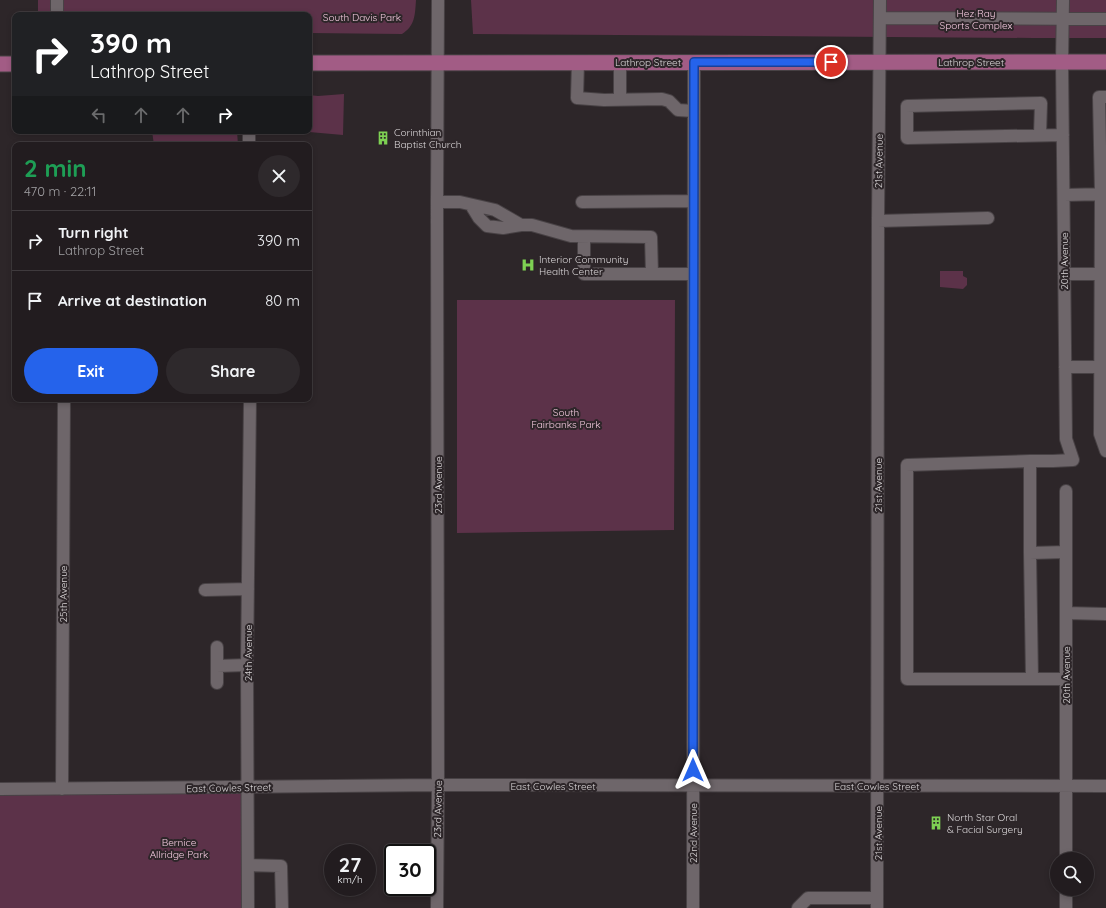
<!DOCTYPE html>
<html lang="en">
<head>
<meta charset="utf-8">
<style>
	:root { --surface:#221c1f; --page:#2e292c; --text:#f1f3f6; --muted:#a2a1a4; --line:#3f3a3d; --accent:#2563eb }
	body { margin:0; font-family:Quicksand,sans-serif; background:var(--page); color:var(--text); height:100vh; display:flex; flex-direction:column; font-size:15px; white-space:nowrap }
	* { box-sizing:border-box; margin:0 }
	p { font-size:13px; color:var(--muted) }
	.icon { flex:none; width:22px; height:22px; fill:none; stroke:currentColor; stroke-width:2; stroke-linecap:round; stroke-linejoin:round }
	.map { position:relative; flex:1; overflow:hidden }
	.sheet { position:absolute; left:12px; top:142px; width:300px; height:260px; display:flex; flex-direction:column; background:var(--surface); border-radius:8px; box-shadow:0 2px 6px #0003,0 0 0 1px var(--line) }
	.sheet>* { flex:none }
	.hud { position:absolute; left:12px; top:12px; width:300px; height:122px; border-radius:8px; box-shadow:0 2px 6px #0003,0 0 0 1px var(--line); background:#202124; color:#fff; overflow:hidden }
	.buttons { position:absolute; left:1050px; top:852px; display:grid; gap:8px }
	.buttons a { display:grid; place-items:center; width:44px; height:44px; border-radius:50%; background:var(--surface); box-shadow:0 2px 6px #0003,0 0 0 1px var(--line); font-size:20px }
	.speed { position:absolute; left:324px; top:844px; display:flex; gap:8px; font-size:20px; font-weight:700; text-align:center }
	.speed>* { display:grid; place-content:center; width:52px; height:52px; border-radius:50%; background:var(--surface); box-shadow:0 2px 6px #0003,0 0 0 1px var(--line); line-height:1 }
	.speed small { font-size:10px; font-weight:400 }
	.speed .limit { border:2px solid #111; border-radius:6px; background:#fff; color:#111 }
	.pin { position:absolute; display:grid; place-items:center; width:34px; height:34px; color:#fff; margin:-17px; border:2px solid #fff; border-radius:50%; box-shadow:0 1px 4px #0007 }
	.me { position:absolute; width:44px; margin:-22px; rotate:0deg; stroke-linejoin:round; filter:drop-shadow(0 0 3px #0008) }
	.turn { display:flex; align-items:center; gap:14px; height:84px; padding:0 12px; font-size:18px }
	.turn .icon { width:52px; height:52px; stroke-width:2.5 }
	.turn b { display:block; font-size:28px; line-height:34px }
	.lanes { display:flex; align-items:center; height:38px; padding:0 12px; background:#0003; justify-content:center; gap:20px; direction:ltr }
	.lanes .off { opacity:.35 }
	.round { display:grid; place-items:center; flex:none; width:42px; height:42px; border-radius:21px; background:var(--page) }
	.summary { display:flex; align-items:center; justify-content:space-between; height:68px; padding:0 12px }
	h1 { font-size:24px; font-weight:700; line-height:30px; color:#1e9e55 }
	.button { display:flex; gap:8px; margin-top:auto; padding:8px 12px }
	.button a { flex:1; height:46px; border-radius:24px; background:var(--accent); color:#fff; font-size:16px; font-weight:700; line-height:46px; text-align:center }
	.button a+a { background:var(--page); color:var(--text) }
	ul { padding:0; list-style:none }
	li { display:flex; align-items:center; gap:12px; height:60px; padding:0 12px; border-top:1px solid var(--line) }
	li div { flex:1 }
	li b { display:block; font-size:15px }
	li em { font-style:normal }
	.map>svg:first-child { display:block }
</style>
</head>
<body>
<div class="map">
<svg width="1106" height="908" viewBox="0 0 1106 908">
	<rect width="100%" height="100%" fill="#2d2629"/>
	<path fill="#5c3249" d="M38 0H416C415 15 415 26 402 34L309 33V15H38Z
		M471 0H1106V38H1034L473 34Z
		M344 94 343 135 298 131H309V95L318 96Z
		M152 131H237L238 145H154Z
		M940 271H963V276L967 278V285L963 289 940 287Z
		M457 300H675L674 530 457 533Z
		M248 787V908H0V789Z"/>
	<g fill="none" stroke-linecap="round" stroke-linejoin="round">
		<g stroke="#484245" stroke-width="14">
			<path id="minor" d="M57 15V0
				M880 18 1106 19
				M578 62 577 98 604 100 662 99 669 101 678 110 694 111
				M620 62V99
				M1106 97H1099L1101 194 1100 434 1106 451
				M249 131V145
				M1040 135 1041 103 907 106V138L1063 135
				M1064 195 1106 194
				M437 202H460L495 210 521 225H532L571 236 651 237 652 274H693
				M582 202 693 201
				M471 205 479 218 487 226 503 228 521 225
				M878 221 988 218
				M584 237V274H652
				M1064 274H1106
				M1065 367H1106
				M1030 461H1053L1073 460 1066 439 1062 62 1063 0
				M1030 553 1032 679
				M205 590 248 589
				M1066 613 1106 614
				M217 647V666
				M1066 679H907V465L1030 461V553L1066 552
				M217 683V666L247 665
				M0 789 438 785 1106 786
				M62 789 64 399
				M1066 859V491
				M248 865 281 866 282 908
				M248 908 247 665 250 399
				M437 908 438 785 437 202 438 0
				M693 908 694 62
				M798 908 808 898H877
				M877 908 878 221 880 0
				M1066 908V889"/>
		</g>
		<g stroke="#484245" stroke-width="17">
			<path id="major" d="M309 63 1106 62
				M0 64H15"/>
		</g>
		<use href="#minor" stroke="#6e666a" stroke-width="12"/>
		<use href="#major" stroke="#a25c85" stroke-width="15"/>
	</g>
	<g fill="none" stroke-linecap="round" stroke-linejoin="round">
		<g stroke="#184099" stroke-width="10">
			<path id="route" d="M693 770 694 62H831"/>
		</g>
		<use href="#route" stroke="#2563eb" stroke-width="7"/>
	</g>
	<defs>
		<g id="building-bare" transform="scale(1.08)"><path d="M-4-6H4V6H1V3H-1V6H-4ZM-2.5-4.3h1.7v1.8h-1.7ZM.8-4.3h1.7v1.8H.8ZM-2.5-1h1.7V.8h-1.7ZM.8-1h1.7V.8H.8Z" fill="#7ed153" stroke="#2d2629" stroke-width="2.5" paint-order="stroke"/></g>
		<g id="hospital-bare" transform="scale(1.08)"><path d="M-5-5h3v3.5h4V-5h3V5h-3V1.5h-4V5h-3Z" fill="#7ed153" stroke="#2d2629" stroke-width="2.5" paint-order="stroke"/></g>
	</defs>
	<g fill-rule="evenodd">
		<use href="#building-bare" x="383" y="138"/>
		<use href="#hospital-bare" x="528" y="265"/>
		<use href="#building-bare" x="936" y="823"/>
	</g>
	<g text-anchor="middle" dominant-baseline="central" stroke-width="4" stroke-linejoin="round" paint-order="stroke">
		<g font-size="10" fill="#f2c8dd" stroke="#2d2629">
			<text x="976" y="13">Hez Ray<tspan x="976" dy="12">Sports Complex</tspan></text>
			<text x="362" y="17">South Davis Park</text>
			<text x="566" y="412">South<tspan x="566" dy="12">Fairbanks Park</tspan></text>
			<text x="179" y="842">Bernice<tspan x="179" dy="12">Allridge Park</tspan></text>
		</g>
		<g font-size="10" fill="#d9d5d7" stroke="#2d2629">
			<text x="648" y="62">Lathrop Street</text>
			<text x="971" y="62">Lathrop Street</text>
			<text transform="translate(879 161) rotate(-89)">21st Avenue</text>
			<text transform="translate(1064 261) rotate(-90)">20th Avenue</text>
			<text transform="translate(438 485) rotate(-90)">23rd Avenue</text>
			<text transform="translate(878 485) rotate(-90)">21st Avenue</text>
			<text transform="translate(63 594) rotate(-90)">25th Avenue</text>
			<text transform="translate(248 653) rotate(-90)">24th Avenue</text>
			<text transform="translate(1066 675) rotate(-90)">20th Avenue</text>
			<text x="553" y="786">East Cowles Street</text>
			<text x="877" y="786">East Cowles Street</text>
			<text transform="translate(229 788) rotate(-1)">East Cowles Street</text>
			<text transform="translate(438 809) rotate(-89)">23rd Avenue</text>
			<text transform="translate(693 833) rotate(-90)">22nd Avenue</text>
			<text transform="translate(878 833) rotate(-90)">21st Avenue</text>
		</g>
		<g font-size="10" fill="#d9d5d7" stroke="#2d2629" text-anchor="start">
			<text x="394" y="132">Corinthian<tspan x="394" dy="12">Baptist Church</tspan></text>
			<text x="539" y="259">Interior Community<tspan x="539" dy="12">Health Center</tspan></text>
			<text x="947" y="817">North Star Oral<tspan x="947" dy="12">&amp; Facial Surgery</tspan></text>
		</g>
	</g>
</svg>
<div class="buttons">
<a><svg class="icon" aria-label="search" viewBox="0 0 24 24"><circle cx="10" cy="10" r="6"/><path d="M15 15l6 6"/></svg></a>
</div>
<div class="speed"><div>27<small>km/h</small></div><div class="limit">30</div></div>
<div class="pin" style="left:831px;top:62px;background:#d93025"><svg class="icon" aria-label="arrive" viewBox="0 0 24 24"><path d="M6 21V4h12l-3 4 3 4H6"/></svg></div>
<svg class="me" style="left:693px;top:770px" viewBox="-20 -20 40 40"><path d="M0-17L14 15 0 8-14 15z" fill="#2563eb" stroke="#fff" stroke-width="4"/></svg>
<div class="hud">
<div class="turn"><svg class="icon" aria-label="right" viewBox="0 0 24 24"><path d="M7 20v-9h11M14 6l5 5-5 5"/></svg><div><b>390 m</b>Lathrop Street</div></div>
<div class="lanes"><svg class="icon off" aria-label="left" viewBox="0 0 24 24"><path d="M17 20v-9H6M10 6l-5 5 5 5"/></svg><svg class="icon off" aria-label="ahead" viewBox="0 0 24 24"><path d="M12 20V5M6 11l6-6 6 6"/></svg><svg class="icon off" aria-label="ahead" viewBox="0 0 24 24"><path d="M12 20V5M6 11l6-6 6 6"/></svg><svg class="icon" aria-label="right" viewBox="0 0 24 24"><path d="M7 20v-9h11M14 6l5 5-5 5"/></svg></div>
</div>
<section class="sheet">
<div class="summary"><div><h1>2 min</h1><p>470 m · 22:11</p></div><a class="round"><svg class="icon" aria-label="close" viewBox="0 0 24 24"><path d="M6 6l12 12M18 6L6 18"/></svg></a></div>
<ul>
<li><svg class="icon" aria-label="right" viewBox="0 0 24 24"><path d="M7 20v-9h11M14 6l5 5-5 5"/></svg><div><b>Turn right</b><p>Lathrop Street</p></div><em>390 m</em></li>
<li><svg class="icon" aria-label="arrive" viewBox="0 0 24 24"><path d="M6 21V4h12l-3 4 3 4H6"/></svg><div><b>Arrive at destination</b></div><em>80 m</em></li>
</ul>
<div class="button"><a>Exit</a><a>Share</a></div>
</section>
</div>
</body>
</html>
